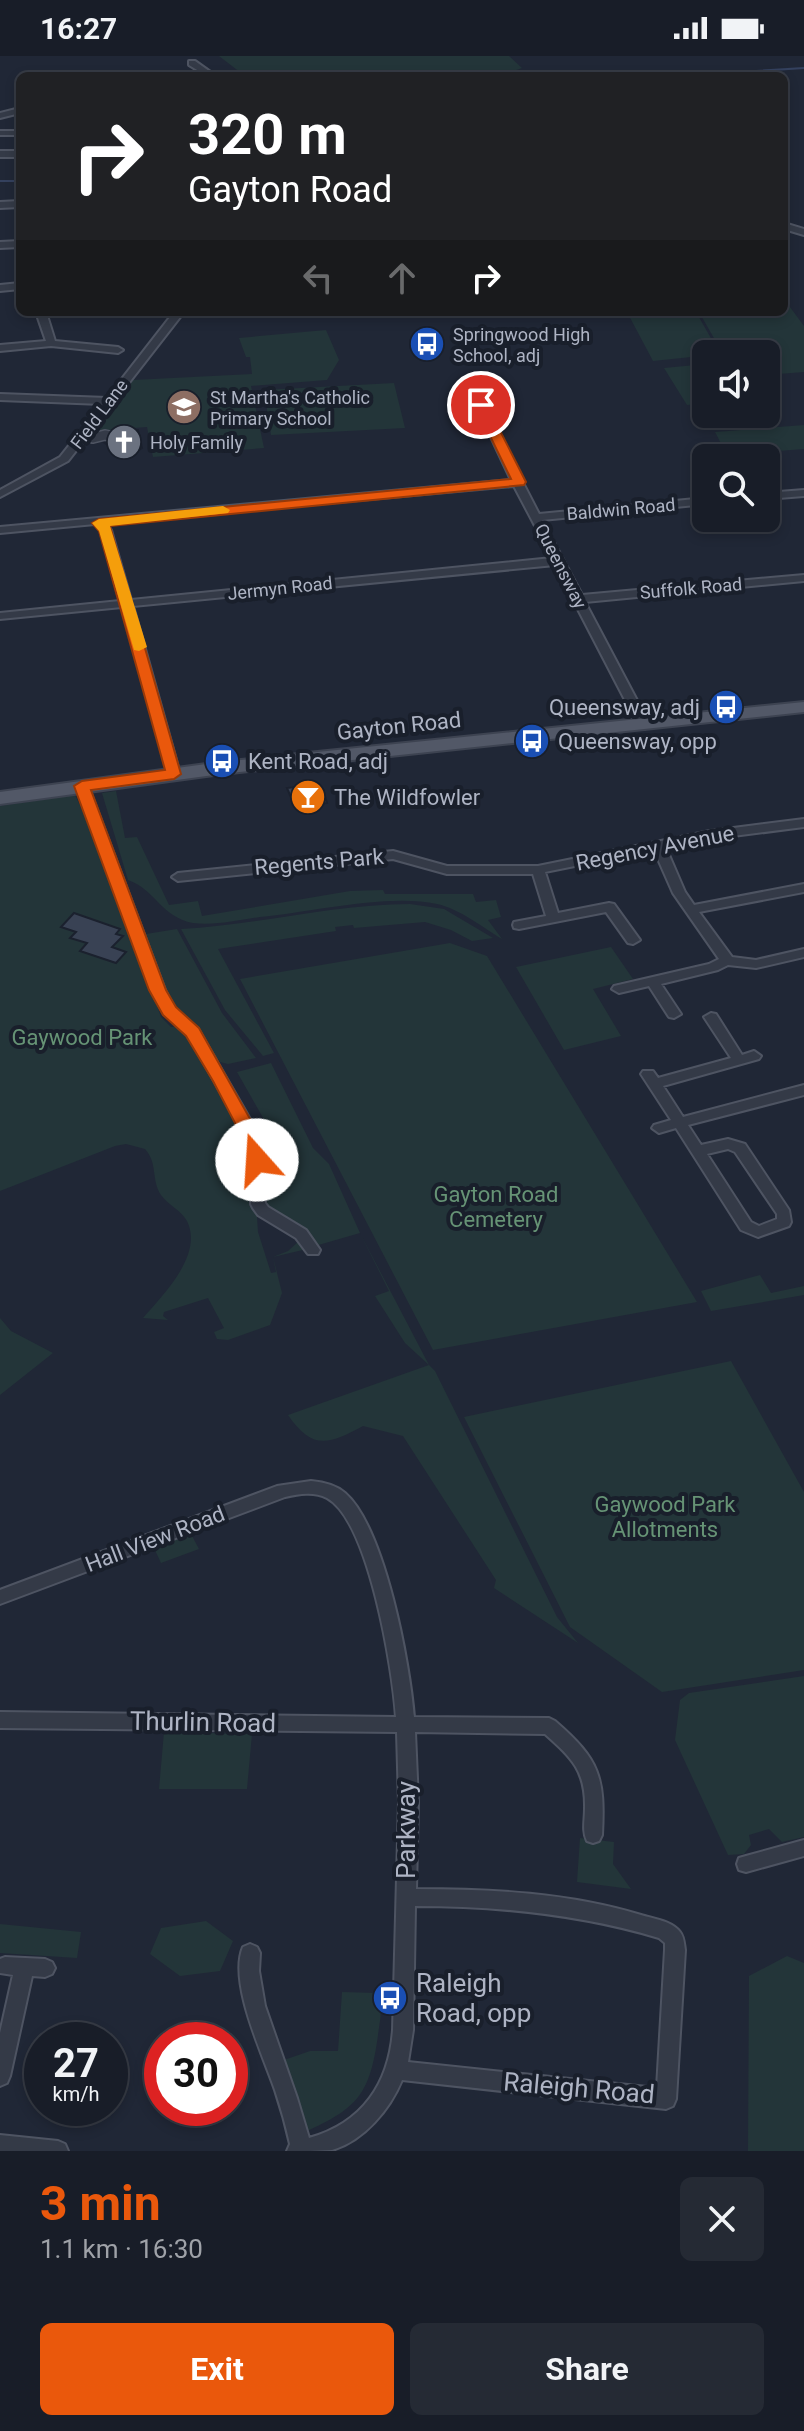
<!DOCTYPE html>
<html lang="en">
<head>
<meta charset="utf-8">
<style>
	:root { --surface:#181d28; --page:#252a34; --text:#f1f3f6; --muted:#9fa2a8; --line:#363b45; --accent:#ea580c }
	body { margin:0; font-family:Roboto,sans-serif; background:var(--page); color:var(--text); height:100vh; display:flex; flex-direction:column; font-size:30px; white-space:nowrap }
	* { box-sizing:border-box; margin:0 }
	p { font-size:26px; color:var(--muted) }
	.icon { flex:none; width:44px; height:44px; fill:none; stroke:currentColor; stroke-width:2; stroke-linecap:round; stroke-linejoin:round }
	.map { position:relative; height:2095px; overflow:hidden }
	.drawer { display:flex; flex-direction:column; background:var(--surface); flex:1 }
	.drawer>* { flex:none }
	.banner { position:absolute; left:16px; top:16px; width:772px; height:244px; border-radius:12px; box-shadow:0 4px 12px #0003,0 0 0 2px var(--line); background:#202124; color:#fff; overflow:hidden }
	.buttons { position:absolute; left:692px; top:284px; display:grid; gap:16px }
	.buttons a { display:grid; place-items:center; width:88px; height:88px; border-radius:12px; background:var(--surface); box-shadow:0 4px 12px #0003,0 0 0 2px var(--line); font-size:40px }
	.speed { position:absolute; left:24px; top:1966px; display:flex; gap:16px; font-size:40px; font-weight:700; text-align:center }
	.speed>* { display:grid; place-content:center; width:104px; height:104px; border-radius:50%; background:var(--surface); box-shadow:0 4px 12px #0003,0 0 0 2px var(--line); line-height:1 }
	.speed small { font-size:20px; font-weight:400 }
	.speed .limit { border:12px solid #d22; background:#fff; color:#111 }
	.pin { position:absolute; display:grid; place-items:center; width:68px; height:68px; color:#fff; margin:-34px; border:4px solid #fff; border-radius:50%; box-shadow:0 2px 8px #0007 }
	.me { position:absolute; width:88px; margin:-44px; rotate:341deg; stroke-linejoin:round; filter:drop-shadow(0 0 6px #0008) }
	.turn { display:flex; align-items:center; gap:28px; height:168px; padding:0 40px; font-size:36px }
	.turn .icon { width:104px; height:104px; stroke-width:2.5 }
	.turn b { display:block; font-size:56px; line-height:68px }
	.lanes { display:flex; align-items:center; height:76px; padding:0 40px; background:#0003; justify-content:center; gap:40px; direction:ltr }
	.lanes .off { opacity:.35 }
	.round { display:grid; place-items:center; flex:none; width:84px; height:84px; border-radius:12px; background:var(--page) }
	.head { display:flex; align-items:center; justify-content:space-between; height:136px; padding:0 40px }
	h1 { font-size:48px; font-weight:700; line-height:60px; color:var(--accent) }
	.cta { display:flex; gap:16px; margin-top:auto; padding:16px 40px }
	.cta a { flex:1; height:92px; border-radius:12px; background:var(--accent); color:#fff; font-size:32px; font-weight:700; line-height:92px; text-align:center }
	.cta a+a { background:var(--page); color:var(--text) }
	.status { display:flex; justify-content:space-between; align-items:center; height:56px; padding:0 40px; background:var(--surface); direction:ltr }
	.status svg { height:22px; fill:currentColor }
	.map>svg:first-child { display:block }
</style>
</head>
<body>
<div class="status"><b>16:27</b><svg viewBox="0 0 49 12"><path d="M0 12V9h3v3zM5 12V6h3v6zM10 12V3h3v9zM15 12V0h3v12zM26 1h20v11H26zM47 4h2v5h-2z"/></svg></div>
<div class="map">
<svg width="804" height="2095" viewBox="0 0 804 2095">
	<rect width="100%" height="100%" fill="#202736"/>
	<path fill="#233539" d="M219 0H509L522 12 511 16V20H245Z
		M784 243 804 270V316L766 319V298H723L699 256H784Z
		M627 256H696L720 298 653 305Z
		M326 274 339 304 327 324 251 330 264 392 153 401 147 371 95 375 133 324 252 318 250 301H246L239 282Z
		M706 308V347L687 349 664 312Z
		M394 327 405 372 271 379 264 334Z
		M804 369V393L727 399 715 376Z
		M116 735 125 782 137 781 169 849 198 845 202 860 350 835 383 834 385 838H473L476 846 496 844 501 861 488 864 502 883C482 871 460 853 437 848 389 837 311 856 260 861 239 864 214 870 193 867 161 861 155 833 128 824L102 737Z
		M75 739 106 802 161 961 171 971 180 970 189 977 252 1086 258 1176 271 1217 276 1216 273 1201 288 1195 299 1185 307 1193 273 1201 282 1237 270 1269 228 1284 217 1283 214 1276 224 1272 208 1242 164 1256 163 1260 168 1264 143 1262C162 1240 204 1199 187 1165 181 1154 168 1149 161 1139 151 1124 158 1107 145 1093L126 1088 115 1090 0 1135V750Z
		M410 848 444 853 493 882 472 885 451 874 425 866 354 872 353 869 335 871 336 875 218 893 274 997 263 1000 225 954 181 873C258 869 335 848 410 848Z
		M177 873 222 957 256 1002 228 1008 220 1006 161 933 146 878Z
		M450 887 487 900 697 1246 433 1294 240 923Z
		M611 891 633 923 593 933 621 980 564 994 516 911Z
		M271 1007 313 1092 329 1108 360 1177 429 1309 435 1315 557 1561 578 1587 494 1532 496 1524 403 1380 363 1370C328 1389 312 1394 288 1359L429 1309 405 1287 375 1240 389 1235 360 1177 315 1190 265 1152 252 1074 266 1067 237 1016Z
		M760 1219 771 1237 804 1230V1239L711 1255 701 1235Z
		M0 1262 11 1275 53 1297 0 1339Z
		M731 1305 804 1436V1614L662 1636 570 1571 464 1361Z
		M191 1478 199 1493 161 1507 154 1492Z
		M804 1620V1781L782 1786 769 1773 749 1779 751 1789 744 1798 728 1799 675 1684 680 1644 689 1637Z
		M164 1676 252 1678 247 1733H159Z
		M580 1782 614 1786 613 1808 631 1833 577 1826Z
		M206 1865 233 1885 220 1915 180 1920 150 1898 161 1872Z
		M0 1868 81 1876 77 1902 0 1897Z
		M787 1900 804 1907V2095H748L749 1920Z
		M342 1936 376 1937C384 1951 380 1963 378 1979 370 2038 358 2052 305 2076L284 2004 310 1995H338Z"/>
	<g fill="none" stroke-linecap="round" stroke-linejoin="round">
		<path stroke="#34415e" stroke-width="2" d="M676 20 804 12
			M0 125H20"/>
	</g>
	<path fill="#394254" stroke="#1b212e" stroke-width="2" d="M138 374 142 392 133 397 121 398 105 387 117 388 121 382 119 376Z
		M311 729 313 734 323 733 327 747 295 751 287 732Z
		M74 857 120 873 116 878 123 880 112 891 126 896 116 907 80 895 87 887 70 882 76 876 61 871Z"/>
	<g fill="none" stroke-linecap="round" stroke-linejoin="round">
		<g stroke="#4e5462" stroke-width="12">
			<path id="pedestrian" d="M93 382 105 379 114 381"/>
		</g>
		<g stroke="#4e5462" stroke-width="4">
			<path id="minor" d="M189 5H195L216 20H207L189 9Z
				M136 17 142 20H133Z
				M20 52V57L0 62V57Z
				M0 75H20V79H0Z
				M0 95H20V101H0Z
				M20 145V151L0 152V146Z
				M784 167 804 173V179L784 173Z
				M20 185V191L0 192V186Z
				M20 227V233L0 235V229Z
				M36 256H46L55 285 118 291 123 294 118 297 51 290 0 295V289L46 285Z
				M123 256H133L127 260Z
				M174 256H184L68 405 0 441V434L60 401 102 348 0 344V338L107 342Z
				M481 346 486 349 505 392 539 458 706 442V448L542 464 582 539 804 519V525L585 546 650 669 644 673 638 669 555 509 133 550 180 718 174 722 168 718 122 551 0 563V557L120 545 101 475 95 468 0 477V471L511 424 476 349ZM514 430 552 502 131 544 111 474 105 467Z
				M804 434V440L766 443V437Z
				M82 726 88 730 165 934 174 952 198 973 254 1070 264 1104 265 1147 268 1151 306 1174 320 1194 318 1198H308L296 1182 258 1159 253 1152 251 1148 250 1104 240 1070 188 979 164 958 151 934 76 730Z
				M804 763V771L710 783 666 792 685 836 694 849 804 828V836L699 856 732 901 756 904 804 893V901L756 912 728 909 718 914 661 928 681 958 674 962 669 961 649 930 619 937 612 933 614 930 709 908 719 903 673 837 654 794 545 816 558 857 609 847 614 848 640 884 633 888 628 887 606 856 519 873 514 872 513 869 514 866 546 860 533 818H447L393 803 178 825 172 821 178 817 393 795 447 810H538L710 775Z
				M711 957 716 958 742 999 754 995 761 1000 759 1003 663 1030 683 1061 804 1029V1039L688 1069 701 1089 728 1083 745 1088 789 1154 791 1166 789 1170 758 1181 741 1174 676 1072 659 1077 652 1072 654 1069 671 1064 641 1018 643 1015H653L658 1022 731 1002 704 961ZM728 1093 735 1096 777 1158V1163L759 1170 751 1166 707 1098Z
				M311 1425C323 1426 336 1429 345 1437 385 1472 410 1609 414 1661L549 1662 555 1665C600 1704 605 1721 602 1779L599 1785 593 1787 587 1785C582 1775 585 1764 585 1753 586 1715 572 1702 545 1678L415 1676 418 1746 416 1833C492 1833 569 1837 641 1859 654 1863 672 1865 680 1876 684 1881 684 1888 685 1894L676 2043 673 2050 666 2053 402 2024C390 2053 364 2085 332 2094 318 2095 301 2095 287 2095L290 2088C286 2070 281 2052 275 2034 263 1999 228 1926 243 1891L250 1888 257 1891 260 1897 259 1915 265 1950 297 2042 309 2082C363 2067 389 2027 393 1974L399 1746 397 1676 0 1672V1656L396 1661C393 1614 369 1465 327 1442 314 1435 298 1438 285 1441L0 1548V1534L277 1430ZM415 1850C499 1850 579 1858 659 1882L665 1887V1894L657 2032 408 2006 413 1974Z
				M804 1784V1800L746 1816 739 1814 737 1808 739 1802 746 1800Z
				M5 1901 45 1903 52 1906 55 1912 52 1918 45 1921 32 1920 10 2020 7 2027 0 2030V1977L13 1919 0 1917V1903Z
				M0 2079 58 2085 65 2088 68 2095H0Z"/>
		</g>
		<g stroke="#3d4351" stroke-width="4">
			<path id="primary" d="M804 646V656L221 718 0 748V736L221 706Z"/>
		</g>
		<use href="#pedestrian" stroke="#343a47" stroke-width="9"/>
		<use href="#minor" fill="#343a47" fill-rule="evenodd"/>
		<use href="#primary" fill="#525867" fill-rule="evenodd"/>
	</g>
	<path fill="#ea580c" stroke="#983908" stroke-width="2" d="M481 345 487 349 526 426 524 429 110 470 181 718 174 723 91 734 166 934 176 951 199 972 263 1086 267 1104 257 1110 251 1108 245 1086 213 1025 186 980 163 959 149 934 74 730 82 725 165 714 99 475 92 467 99 463 511 423 475 349Z"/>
	<path fill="#f59e0b" d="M223 450 230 454 228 457 110 470 147 591 139 595 134 594 99 475 92 467 99 463Z"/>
	<defs>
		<g id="bus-disc" transform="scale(1.8)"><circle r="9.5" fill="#1a4fb4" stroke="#191f2b"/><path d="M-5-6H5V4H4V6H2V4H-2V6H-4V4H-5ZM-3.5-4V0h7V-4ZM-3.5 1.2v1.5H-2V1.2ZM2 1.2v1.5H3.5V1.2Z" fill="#fff"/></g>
		<g id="school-disc" transform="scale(1.8)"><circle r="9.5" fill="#8d6e63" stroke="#191f2b"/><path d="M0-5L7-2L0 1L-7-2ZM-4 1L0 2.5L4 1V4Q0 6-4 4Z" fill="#fff"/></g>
		<g id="church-disc" transform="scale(1.8)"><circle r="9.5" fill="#6b7280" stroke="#191f2b"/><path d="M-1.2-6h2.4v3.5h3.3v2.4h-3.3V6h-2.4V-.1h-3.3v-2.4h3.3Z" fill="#fff"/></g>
		<g id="bar-disc" transform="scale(1.8)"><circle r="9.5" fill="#e8710a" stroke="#191f2b"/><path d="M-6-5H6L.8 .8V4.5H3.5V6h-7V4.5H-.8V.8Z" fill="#fff"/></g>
	</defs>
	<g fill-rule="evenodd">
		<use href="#bus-disc" x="427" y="288"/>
		<use href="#school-disc" x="184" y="351"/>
		<use href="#church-disc" x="124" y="386"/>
		<use href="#bus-disc" x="726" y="651"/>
		<use href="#bus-disc" x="532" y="685"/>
		<use href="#bus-disc" x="222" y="705"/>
		<use href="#bar-disc" x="308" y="741"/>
		<use href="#bus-disc" x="390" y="1942"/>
	</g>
	<g text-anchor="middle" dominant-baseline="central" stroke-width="8" stroke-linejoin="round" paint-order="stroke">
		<g font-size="18" fill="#aeb4c4" stroke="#191f2b" text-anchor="start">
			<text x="453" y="278">Springwood High<tspan x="453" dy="21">School, adj</tspan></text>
			<text x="210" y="341">St Martha's Catholic<tspan x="210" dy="21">Primary School</tspan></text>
			<text x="150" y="386">Holy Family</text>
		</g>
		<g font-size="18" fill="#aeb4c4" stroke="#191f2b">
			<text transform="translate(99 358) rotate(-53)">Field Lane</text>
			<text transform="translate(621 453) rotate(-5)">Baldwin Road</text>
			<text transform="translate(561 510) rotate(63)">Queensway</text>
			<text transform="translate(280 532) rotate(-6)">Jermyn Road</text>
			<text transform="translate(691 532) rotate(-5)">Suffolk Road</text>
		</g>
		<g font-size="22" fill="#aeb4c4" stroke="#191f2b" text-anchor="start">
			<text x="700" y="651" text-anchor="end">Queensway, adj</text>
			<text x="558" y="685">Queensway, opp</text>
			<text x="248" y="705">Kent Road, adj</text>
			<text x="334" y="741">The Wildfowler</text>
		</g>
		<g font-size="22" fill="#aeb4c4" stroke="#191f2b">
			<text transform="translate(399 670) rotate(-6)">Gayton Road</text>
			<text transform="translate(655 792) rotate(-11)">Regency Avenue</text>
			<text transform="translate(319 806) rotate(-5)">Regents Park</text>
			<text transform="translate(155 1483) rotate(-21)">Hall View Road</text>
		</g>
		<g font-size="22" fill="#669375" stroke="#191f2b">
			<text x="82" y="981">Gaywood Park</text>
			<text x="496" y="1138">Gayton Road<tspan x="496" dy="25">Cemetery</tspan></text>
			<text x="665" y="1448">Gaywood Park<tspan x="665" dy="25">Allotments</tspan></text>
		</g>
		<g font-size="26" fill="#aeb4c4" stroke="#191f2b">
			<text transform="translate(203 1666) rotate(1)">Thurlin Road</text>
			<text transform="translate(406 1774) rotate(-90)">Parkway</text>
			<text transform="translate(579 2032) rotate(5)">Raleigh Road</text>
		</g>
		<g font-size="26" fill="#aeb4c4" stroke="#191f2b" text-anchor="start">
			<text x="416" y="1927">Raleigh<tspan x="416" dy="30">Road, opp</tspan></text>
		</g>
	</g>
</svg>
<div class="buttons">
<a><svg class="icon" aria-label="sound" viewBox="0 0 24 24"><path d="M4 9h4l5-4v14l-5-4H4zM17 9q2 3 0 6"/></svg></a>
<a><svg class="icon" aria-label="search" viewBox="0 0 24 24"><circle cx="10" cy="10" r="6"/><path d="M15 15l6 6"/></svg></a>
</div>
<div class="speed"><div>27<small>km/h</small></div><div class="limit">30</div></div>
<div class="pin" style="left:481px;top:349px;background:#d93025"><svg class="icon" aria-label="arrive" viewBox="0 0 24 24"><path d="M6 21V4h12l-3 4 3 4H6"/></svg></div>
<svg class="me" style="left:257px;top:1104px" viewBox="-20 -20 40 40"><circle r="19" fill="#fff"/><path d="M0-13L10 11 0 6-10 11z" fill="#ea580c"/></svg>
<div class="banner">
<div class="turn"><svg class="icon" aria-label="right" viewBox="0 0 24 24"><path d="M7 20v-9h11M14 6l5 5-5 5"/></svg><div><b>320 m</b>Gayton Road</div></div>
<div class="lanes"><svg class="icon off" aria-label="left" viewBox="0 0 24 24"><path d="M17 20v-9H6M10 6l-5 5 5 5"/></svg><svg class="icon off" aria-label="ahead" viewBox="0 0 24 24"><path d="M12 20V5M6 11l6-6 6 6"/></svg><svg class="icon" aria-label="right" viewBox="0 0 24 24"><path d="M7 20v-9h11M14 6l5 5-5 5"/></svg></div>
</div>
</div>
<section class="drawer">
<div class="head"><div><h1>3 min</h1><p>1.1 km · 16:30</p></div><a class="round"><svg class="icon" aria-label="close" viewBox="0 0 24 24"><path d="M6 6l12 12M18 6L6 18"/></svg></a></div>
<div class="cta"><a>Exit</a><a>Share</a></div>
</section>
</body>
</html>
